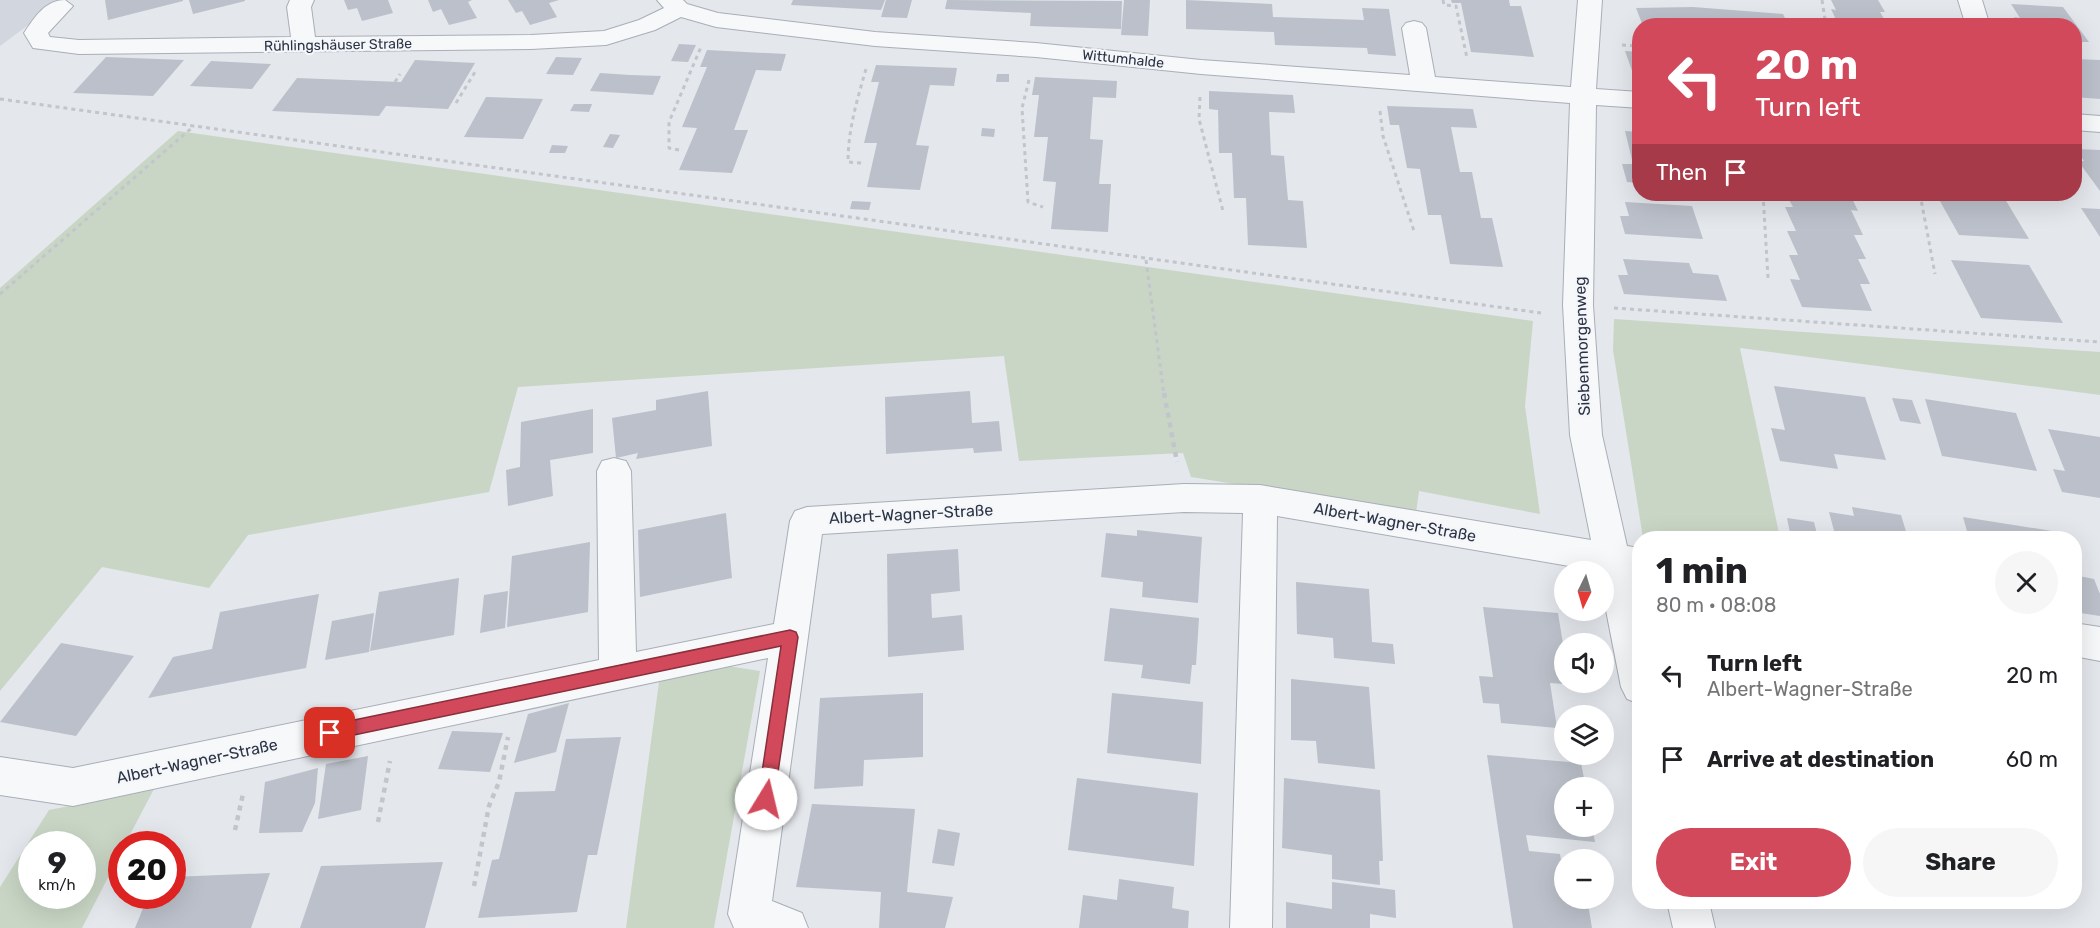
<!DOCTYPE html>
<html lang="en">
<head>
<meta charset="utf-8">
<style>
	:root { --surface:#fff; --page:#f6f6f6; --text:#202124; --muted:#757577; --accent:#d1495b }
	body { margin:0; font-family:Rubik,sans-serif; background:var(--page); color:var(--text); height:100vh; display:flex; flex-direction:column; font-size:22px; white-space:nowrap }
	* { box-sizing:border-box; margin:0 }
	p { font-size:20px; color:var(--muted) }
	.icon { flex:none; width:33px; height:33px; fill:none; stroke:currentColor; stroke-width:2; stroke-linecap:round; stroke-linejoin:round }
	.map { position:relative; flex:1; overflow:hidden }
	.sheet { position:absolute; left:1632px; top:531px; width:450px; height:378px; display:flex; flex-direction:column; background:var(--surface); border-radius:24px; box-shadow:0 6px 24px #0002 }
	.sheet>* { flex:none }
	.banner { position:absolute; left:1632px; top:18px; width:450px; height:183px; border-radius:24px; box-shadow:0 6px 24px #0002; background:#d1495b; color:#fff; overflow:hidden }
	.needle { width:39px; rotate:185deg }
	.fabs { position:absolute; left:1554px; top:561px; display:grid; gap:12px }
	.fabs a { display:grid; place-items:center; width:60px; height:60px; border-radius:50%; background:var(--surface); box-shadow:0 6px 24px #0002; font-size:30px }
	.speed { position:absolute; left:18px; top:831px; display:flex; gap:12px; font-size:30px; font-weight:700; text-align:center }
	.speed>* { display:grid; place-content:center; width:78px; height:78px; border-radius:50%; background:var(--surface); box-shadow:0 6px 24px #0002; line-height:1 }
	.speed small { font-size:15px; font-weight:400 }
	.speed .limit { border:9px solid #d22; background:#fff; color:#111 }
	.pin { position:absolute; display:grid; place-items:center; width:51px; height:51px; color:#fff; margin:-26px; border-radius:12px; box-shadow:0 3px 9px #0006 }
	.me { position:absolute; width:66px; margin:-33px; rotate:9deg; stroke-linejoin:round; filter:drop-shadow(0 0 4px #0008) }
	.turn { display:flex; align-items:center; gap:21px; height:126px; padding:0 24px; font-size:27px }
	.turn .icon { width:78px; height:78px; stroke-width:2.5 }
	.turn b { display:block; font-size:42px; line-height:51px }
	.then { display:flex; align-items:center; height:57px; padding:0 24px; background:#0003; gap:12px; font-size:22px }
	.round { display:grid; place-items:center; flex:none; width:63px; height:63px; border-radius:32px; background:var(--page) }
	.headline { display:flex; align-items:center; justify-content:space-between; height:102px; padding:0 24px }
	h1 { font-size:36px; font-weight:700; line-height:45px }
	.cta { display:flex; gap:12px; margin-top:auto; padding:12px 24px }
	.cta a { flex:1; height:69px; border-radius:36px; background:var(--accent); color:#fff; font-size:24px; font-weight:700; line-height:69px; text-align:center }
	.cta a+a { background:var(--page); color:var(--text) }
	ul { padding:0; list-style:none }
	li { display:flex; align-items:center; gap:18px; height:84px; padding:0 24px }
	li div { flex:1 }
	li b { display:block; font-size:22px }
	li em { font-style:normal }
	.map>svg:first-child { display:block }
</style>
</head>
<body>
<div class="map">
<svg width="2100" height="928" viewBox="0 0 2100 928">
	<rect width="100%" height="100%" fill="#e4e7ec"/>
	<path fill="#d2d6de" d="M0 0H62L0 46Z"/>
	<path fill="#c9d6c5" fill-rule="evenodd" d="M178 131 1533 321 1525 406 1540 514 1419 491 1416 513 1191 477 1183 453 1019 461 1004 356 518 387 489 492 248 535 209 588 102 567 0 691V288Z
		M1614 319 2100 352V395L1740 348 1780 538H1643L1613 350Z
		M721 665 760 671 714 928H626L659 682Z
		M154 789 125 844H122L121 852 82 928H0V887L49 810ZM32 844H82V896H32Z"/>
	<path fill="#bbc0ca" d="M105 0H183V1L108 20Z
		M189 0H245V1L193 14Z
		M344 0H388L393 13 362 21 357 8 348 10Z
		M428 0H472L468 2 477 18 449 25 441 9 433 12Z
		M508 0H559L549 3 557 17 530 25 522 11 516 13Z
		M793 0H885L881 10 791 5Z
		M886 0H912L907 18 881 17Z
		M947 0 1122 1 1121 29 1030 26 1031 13 945 9Z
		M1124 0H1150L1148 36 1121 35Z
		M1186 0 1272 4 1273 17 1364 20 1362 8 1389 9 1396 56 1368 54 1367 48 1275 45 1274 32 1186 29Z
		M1451 0H1509L1510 6H1521L1534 57 1471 52 1461 3H1452Z
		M1831 0H1878L1885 12H1880L1888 26H1839L1831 9 1836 10Z
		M2011 4 2063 7 2089 42H2074V26H2020L2014 17 2020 18Z
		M1693 7 1783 14 1789 26H1643L1636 8Z
		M679 44 696 45 688 62 671 61Z
		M707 50 786 54 781 71 756 70 734 130H748L732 173 679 170 697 128 682 127 707 67H700Z
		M1625 51 1640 52V76H1634Z
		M106 57 184 60 153 96 73 93Z
		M556 57 582 58 573 75 546 74Z
		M2074 59 2100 60V99L2074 97Z
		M415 60 475 63 448 109 386 106 379 116 272 111 297 78 401 82Z
		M211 61 271 64 252 89 190 86Z
		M876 65 957 68 954 86 930 85 916 145 929 146 920 190 867 187 877 143H864L879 82H871Z
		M600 73 630 75 661 76 653 95 590 91Z
		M997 74H1009V82H996Z
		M1035 77 1117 81 1116 98 1093 97 1090 139 1103 140 1099 184H1111L1108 232 1051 229 1056 182 1043 181 1048 137H1034L1039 95H1032Z
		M1209 91 1293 95 1295 113 1269 112 1271 155 1284 156 1288 200 1303 201 1307 248 1248 245 1246 198H1234L1232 153H1219L1218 110 1209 109Z
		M486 97 543 99 523 139 464 137Z
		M574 104H592L589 112 570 111Z
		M1387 106 1473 109 1477 128 1451 127 1460 172H1472L1481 218H1492L1503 267 1450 264 1441 215H1428L1420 169 1407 168 1399 125H1390Z
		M982 128 995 129 994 137 981 136Z
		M1625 131 1640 132V183L1627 182 1622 164H1633Z
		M610 134 620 135 613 148 603 147Z
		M552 145 568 146 565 153H549Z
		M2076 149 2100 150V191L2078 161H2084Z
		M1786 194H1850L1858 211 1851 210 1863 235H1854L1866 259H1858L1870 284H1860L1872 311 1802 307 1790 279 1800 280 1789 255H1798L1787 231H1796L1785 207H1793Z
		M1936 194H2002L2029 239 1959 235Z
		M852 201 871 202 869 210 850 209Z
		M1625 202 1692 206 1703 239 1625 234 1620 216H1629Z
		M2081 208 2100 209V237Z
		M1623 259 1689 263 1693 273 1718 275 1727 301 1624 294 1618 275H1628Z
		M1951 260 2029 265 2063 323 1981 318Z
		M1774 386 1865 397 1886 460 1834 454 1838 469 1780 461 1771 428 1785 430Z
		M708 391 712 446 636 459 638 453 616 458 612 418 656 410V400Z
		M970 391 972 423 999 421 1002 451 974 453 973 448 886 454 885 397Z
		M1892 398 1912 400 1921 424 1900 421Z
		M1925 399 2016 413 2037 471 1942 456Z
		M593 409V453L550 460 553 496 508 506 506 470 520 467 521 422Z
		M2048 429 2100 437V498L2062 492 2053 469 2065 471Z
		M1852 507 1901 515 1908 538H1836L1829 512 1854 516Z
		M726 513 732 578 640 597 638 530Z
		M1963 517 2052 531 2054 538H1969Z
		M1787 518 1814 522 1818 538H1791Z
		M1137 530 1202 537 1198 603 1142 597 1143 582 1101 577 1106 533 1137 536Z
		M590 542 588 612 507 627 512 556Z
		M958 549 960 591 931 594 932 618 962 615 964 650 888 657 887 554Z
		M2074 575 2094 579 2100 594V616L2074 612Z
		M459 578 454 635 370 651 379 592Z
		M1296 582 1369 589 1372 642 1393 644 1395 664 1334 658 1333 638 1297 634Z
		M508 591 505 628 480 633 484 595Z
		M319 594 306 668 148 698 173 657 212 649 220 612Z
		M1483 607 1558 613 1564 650V684L1550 683 1557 728 1501 723 1499 704 1483 703 1479 676 1493 677Z
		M1110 608 1199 618 1196 665H1192L1190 684 1141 678 1143 665 1104 661Z
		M374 613 369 652 325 660 332 621Z
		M61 643 134 656 76 736 0 722Z
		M1291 679 1369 687 1375 769 1318 763 1316 741 1291 740Z
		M923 693V757L864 760 863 786 814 789 820 698Z
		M1112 693 1203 702 1201 764 1107 753Z
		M569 703 556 752 514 763 528 714Z
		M452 731 503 733 490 772 438 769Z
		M621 737 597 855H588L577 912 478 918 492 860 499 859 515 792 555 791 566 739Z
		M1487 755 1581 763 1586 788H1564V826H1592L1595 842 1526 835 1529 851 1560 854 1564 879V898H1587L1592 928H1513Z
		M368 756 361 810 318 819 326 764Z
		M318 768 315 803 302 832 259 833 265 782Z
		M1077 778 1198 793 1194 866 1068 850Z
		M1284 778 1380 790 1383 861H1379L1380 885 1332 879V855L1282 848Z
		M812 804 915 809 907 892 953 897 945 928H879L881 892 796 887Z
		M938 829 960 833 954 866 932 863Z
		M443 862 425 928H300L321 866Z
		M270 873 251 928H135L148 896H172V877Z
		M1119 879 1174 887 1172 908 1189 911 1188 928H1079L1083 895 1117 900Z
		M1332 882 1395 890 1396 918 1370 914V928H1286V902L1332 909Z"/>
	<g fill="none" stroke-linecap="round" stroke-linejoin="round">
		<g stroke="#a9aeb7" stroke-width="2">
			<path id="minor" d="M65 0 73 6 48 33 50 37 79 40 291 37 287 7 290 0H314L311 7 315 37 531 35 604 31 639 20 664 8 657 0H683L687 4 718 13 875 32 1036 43 1201 60 1410 75 1402 28 1406 23 1414 21 1422 23 1426 28 1435 77 1571 87 1578 0H1602L1596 89 1640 92V108L1596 105 1593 305 1602 435 1627 546 1640 548V578L1634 577 1640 601V704L1627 699 1621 687 1604 600V572L1277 516 1272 928H1230L1243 513 1184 512 822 534 772 901 802 913 808 928H734L728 914 768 658 73 806 0 795V757L73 768 599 660 597 471 602 461 614 458 626 461 631 471 636 652 774 624 790 521 795 511 807 507 1184 484 1260 485 1591 540 1570 435 1563 305 1570 103 1201 74 1036 57 875 46 716 27 681 17 655 30 606 45 531 49 79 54 33 48 24 33C34 18 45 0 65 0Z
				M1958 0H1982L1990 26H1966Z
				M2074 114 2100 116V132L2074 130Z
				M2074 623 2100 627V661L2074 656Z
				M1667 902H1709L1715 928H1673Z"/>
		</g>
		<path stroke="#c2c5cb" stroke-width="3" stroke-dasharray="4 4" stroke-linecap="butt" d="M1443 0 1444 5 1456 6 1467 58
			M1822 0 1826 26
			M1622 45 1640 46
			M1029 80 1022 108 1028 202 1043 207
			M395 82 400 74
			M1200 97 1199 119 1223 211
			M0 99 1541 313
			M456 103 475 72
			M1380 111 1383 136 1414 231
			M679 150 669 148V122L701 47
			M861 163 848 162C848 130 857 100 866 69
			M1763 194 1768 278
			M1920 194 1935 274
			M1146 260 1164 395
			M0 294 194 126
			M1614 308 2100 342"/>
		<path stroke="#c2c5cb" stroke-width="4.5" stroke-dasharray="5 5" stroke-linecap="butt" d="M1164 393 1177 462
			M378 822 390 761
			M235 830 243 794
			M474 886 489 806 499 782 508 737"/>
		<use href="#minor" fill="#f7f8fa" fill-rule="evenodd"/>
	</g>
	<path fill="#d1495b" stroke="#882f3b" stroke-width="1.5" d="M790 630 796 632 798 637 774 799 772 804 766 807 760 804 758 799 781 646 330 740 324 738 322 733 324 728 330 725Z"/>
	<g text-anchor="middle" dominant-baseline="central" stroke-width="4.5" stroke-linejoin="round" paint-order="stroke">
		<g font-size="14" fill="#2b3445" stroke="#f4f6f9">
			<text transform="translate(338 45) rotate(-1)">Rühlingshäuser Straße</text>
			<text transform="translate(1123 59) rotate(6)">Wittumhalde</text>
		</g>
		<g font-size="16" fill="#2b3445" stroke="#f4f6f9">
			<text transform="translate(1582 346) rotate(-92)">Siebenmorgenweg</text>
			<text transform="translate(911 514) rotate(-3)">Albert-Wagner-Straße</text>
			<text transform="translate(1395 522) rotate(10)">Albert-Wagner-Straße</text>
			<text transform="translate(197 761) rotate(-12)">Albert-Wagner-Straße</text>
		</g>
	</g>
</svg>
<div class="fabs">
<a><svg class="needle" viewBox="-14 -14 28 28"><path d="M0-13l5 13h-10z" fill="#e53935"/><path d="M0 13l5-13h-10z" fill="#757577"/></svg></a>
<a><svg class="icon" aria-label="sound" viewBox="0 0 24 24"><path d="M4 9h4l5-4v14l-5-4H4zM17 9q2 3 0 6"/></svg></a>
<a><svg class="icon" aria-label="layers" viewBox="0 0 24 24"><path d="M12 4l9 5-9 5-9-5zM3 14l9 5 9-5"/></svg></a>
<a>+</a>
<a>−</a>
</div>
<div class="speed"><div>9<small>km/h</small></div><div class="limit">20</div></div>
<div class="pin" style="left:330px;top:733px;background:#d93025"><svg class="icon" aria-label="arrive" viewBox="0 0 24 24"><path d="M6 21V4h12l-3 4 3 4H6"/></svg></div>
<svg class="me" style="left:766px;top:799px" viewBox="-20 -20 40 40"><circle r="19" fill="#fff"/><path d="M0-13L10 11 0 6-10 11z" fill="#d1495b"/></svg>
<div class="banner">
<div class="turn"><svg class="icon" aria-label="left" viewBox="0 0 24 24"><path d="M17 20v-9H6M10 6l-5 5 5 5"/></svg><div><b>20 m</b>Turn left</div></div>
<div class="then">Then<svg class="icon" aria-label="arrive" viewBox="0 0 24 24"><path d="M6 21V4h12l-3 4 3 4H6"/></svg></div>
</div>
<section class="sheet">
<div class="headline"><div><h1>1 min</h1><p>80 m · 08:08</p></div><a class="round"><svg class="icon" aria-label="close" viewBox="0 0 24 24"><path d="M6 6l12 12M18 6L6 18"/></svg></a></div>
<ul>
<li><svg class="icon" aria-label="left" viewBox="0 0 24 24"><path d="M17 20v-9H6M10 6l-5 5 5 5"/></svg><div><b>Turn left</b><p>Albert-Wagner-Straße</p></div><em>20 m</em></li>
<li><svg class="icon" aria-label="arrive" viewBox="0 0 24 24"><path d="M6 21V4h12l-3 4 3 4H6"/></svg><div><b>Arrive at destination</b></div><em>60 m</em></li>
</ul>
<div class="cta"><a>Exit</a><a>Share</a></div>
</section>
</div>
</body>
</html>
